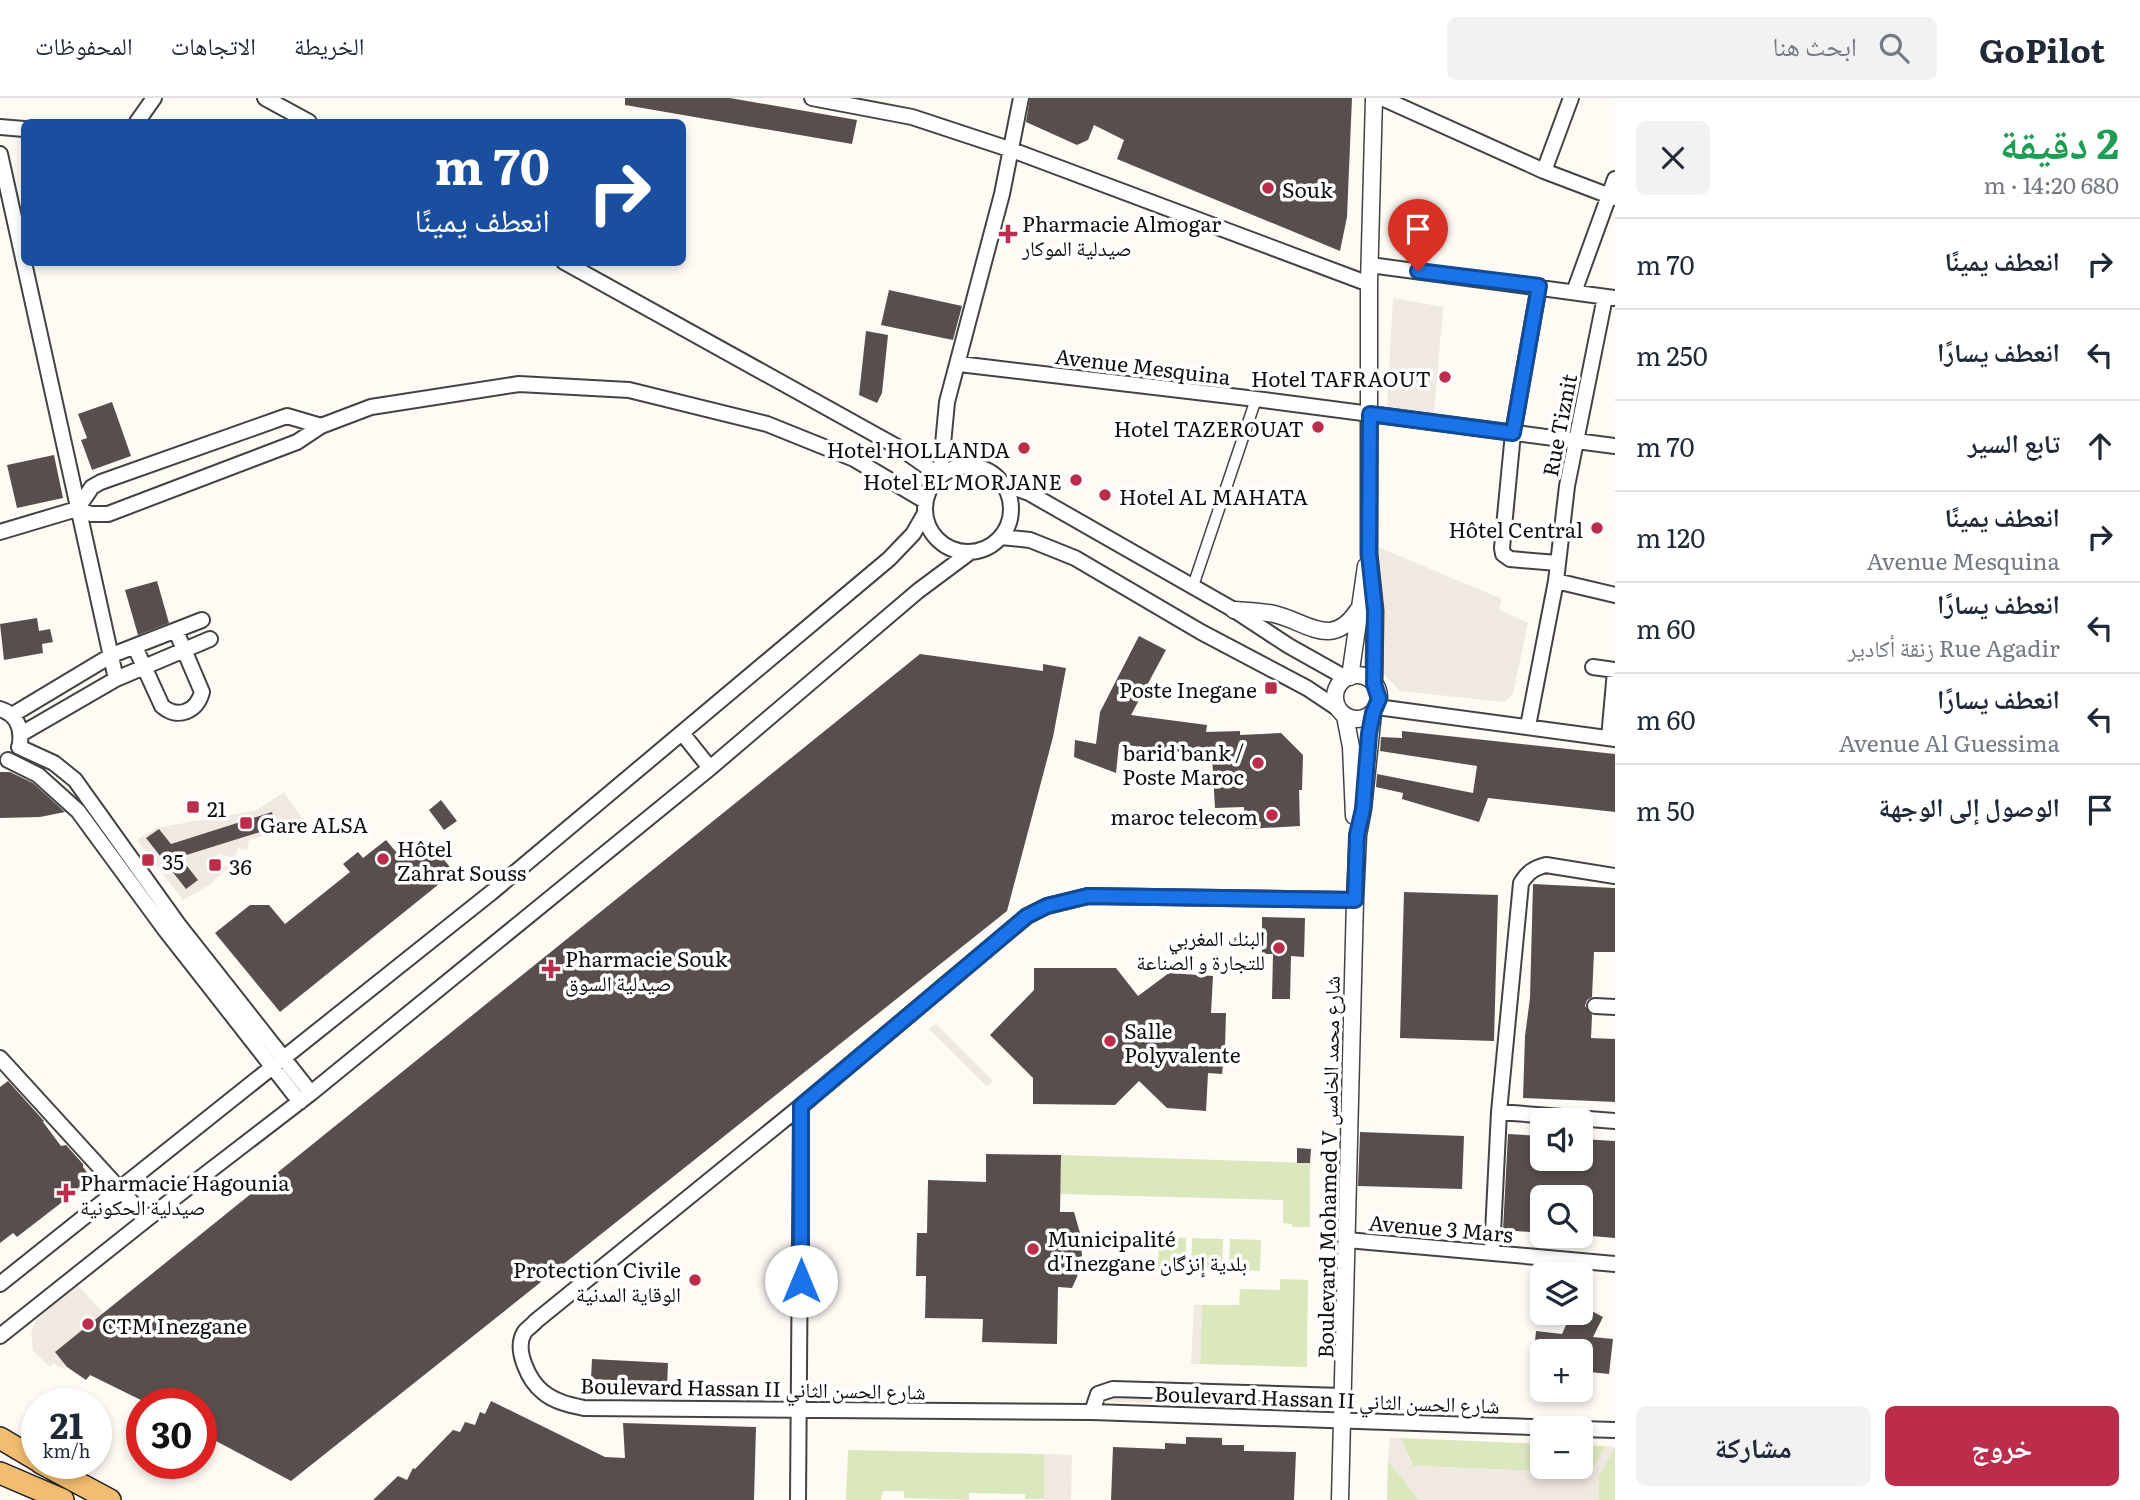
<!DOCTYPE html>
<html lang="ar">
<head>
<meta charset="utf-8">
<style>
	:root { --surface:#fff; --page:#f2f2f3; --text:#1f2937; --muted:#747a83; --line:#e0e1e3; --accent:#bb2d4b }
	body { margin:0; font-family:Literata,"Noto Naskh Arabic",serif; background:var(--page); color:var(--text); direction:rtl; height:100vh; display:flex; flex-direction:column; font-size:26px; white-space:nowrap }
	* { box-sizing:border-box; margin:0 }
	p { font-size:23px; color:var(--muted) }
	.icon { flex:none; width:38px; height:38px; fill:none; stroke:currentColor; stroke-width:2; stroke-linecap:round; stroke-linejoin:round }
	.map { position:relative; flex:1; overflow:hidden; direction:ltr }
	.drawer { display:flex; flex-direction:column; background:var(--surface); width:525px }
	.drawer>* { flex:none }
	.guide { position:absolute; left:21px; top:21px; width:665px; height:147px; border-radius:10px; box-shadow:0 4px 10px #0003; direction:rtl; background:#1a4fa0; color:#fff; overflow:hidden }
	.controls { position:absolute; left:1530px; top:1010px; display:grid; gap:14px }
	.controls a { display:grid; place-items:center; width:63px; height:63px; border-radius:10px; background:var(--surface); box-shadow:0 4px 10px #0003; font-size:35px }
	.speed { position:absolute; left:21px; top:1290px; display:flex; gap:14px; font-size:35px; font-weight:700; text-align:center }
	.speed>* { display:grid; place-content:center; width:91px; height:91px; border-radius:50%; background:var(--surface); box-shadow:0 4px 10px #0003; line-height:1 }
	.speed small { font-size:18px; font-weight:400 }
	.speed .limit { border:10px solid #d22; background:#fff; color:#111 }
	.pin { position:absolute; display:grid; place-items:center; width:60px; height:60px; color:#fff; margin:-72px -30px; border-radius:50% 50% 50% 0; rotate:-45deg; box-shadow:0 0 7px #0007 }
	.pin .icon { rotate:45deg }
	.me { position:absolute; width:77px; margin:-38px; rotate:0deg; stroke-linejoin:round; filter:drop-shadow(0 0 5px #0008) }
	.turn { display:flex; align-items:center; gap:24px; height:147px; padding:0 21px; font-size:32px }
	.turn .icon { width:91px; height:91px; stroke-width:2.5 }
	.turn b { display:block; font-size:49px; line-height:60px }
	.round { display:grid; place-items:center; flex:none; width:74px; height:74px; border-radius:10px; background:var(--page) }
	.overview { display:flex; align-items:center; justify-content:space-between; height:119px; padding:0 21px }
	h1 { font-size:42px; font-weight:700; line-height:52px; color:#1e9e55 }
	.cta { display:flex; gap:14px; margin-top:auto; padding:14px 21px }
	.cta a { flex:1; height:80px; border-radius:10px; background:var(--accent); color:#fff; font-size:28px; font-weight:700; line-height:80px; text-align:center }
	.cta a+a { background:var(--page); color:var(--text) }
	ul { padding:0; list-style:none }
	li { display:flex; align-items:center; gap:21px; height:91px; padding:0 21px; border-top:2px solid var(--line) }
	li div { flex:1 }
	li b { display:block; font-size:26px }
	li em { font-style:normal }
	header { display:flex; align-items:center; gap:42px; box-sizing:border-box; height:98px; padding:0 35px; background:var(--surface); border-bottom:2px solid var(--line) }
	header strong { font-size:33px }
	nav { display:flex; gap:38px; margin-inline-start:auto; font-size:24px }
	.search { width:490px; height:63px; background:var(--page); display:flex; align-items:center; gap:18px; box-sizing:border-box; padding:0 24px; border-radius:10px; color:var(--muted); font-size:26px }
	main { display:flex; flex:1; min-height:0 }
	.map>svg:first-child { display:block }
</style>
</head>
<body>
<header>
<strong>GoPilot</strong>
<div class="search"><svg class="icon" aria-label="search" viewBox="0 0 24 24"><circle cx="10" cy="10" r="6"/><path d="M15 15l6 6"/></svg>ابحث هنا</div>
<nav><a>الخريطة</a><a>الاتجاهات</a><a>المحفوظات</a></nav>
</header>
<main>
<section class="drawer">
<div class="overview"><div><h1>2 دقيقة</h1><p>680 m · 14:20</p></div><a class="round"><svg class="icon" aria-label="close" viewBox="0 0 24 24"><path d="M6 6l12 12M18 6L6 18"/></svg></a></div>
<ul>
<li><svg class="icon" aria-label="right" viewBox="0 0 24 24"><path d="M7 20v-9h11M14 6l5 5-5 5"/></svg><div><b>انعطف يمينًا</b></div><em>70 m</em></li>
<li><svg class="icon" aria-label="left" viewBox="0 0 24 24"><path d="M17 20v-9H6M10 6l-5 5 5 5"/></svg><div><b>انعطف يسارًا</b></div><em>250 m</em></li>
<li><svg class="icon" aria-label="ahead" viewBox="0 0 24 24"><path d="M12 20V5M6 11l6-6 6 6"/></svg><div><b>تابع السير</b></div><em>70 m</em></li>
<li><svg class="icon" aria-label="right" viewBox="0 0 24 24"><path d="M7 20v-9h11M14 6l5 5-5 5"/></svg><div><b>انعطف يمينًا</b><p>Avenue Mesquina</p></div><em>120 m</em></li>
<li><svg class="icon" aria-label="left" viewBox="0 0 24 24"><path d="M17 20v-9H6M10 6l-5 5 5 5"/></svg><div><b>انعطف يسارًا</b><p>Rue Agadir زنقة أكادير</p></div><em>60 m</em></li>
<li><svg class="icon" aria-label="left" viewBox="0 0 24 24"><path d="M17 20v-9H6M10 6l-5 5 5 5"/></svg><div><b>انعطف يسارًا</b><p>Avenue Al Guessima</p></div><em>60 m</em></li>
<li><svg class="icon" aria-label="arrive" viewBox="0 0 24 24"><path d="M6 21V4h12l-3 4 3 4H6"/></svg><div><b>الوصول إلى الوجهة</b></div><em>50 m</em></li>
</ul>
<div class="cta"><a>خروج</a><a>مشاركة</a></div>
</section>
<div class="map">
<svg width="1615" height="1402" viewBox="0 0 1615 1402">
	<rect width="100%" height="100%" fill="#fefaf4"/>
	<path fill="#dbe8be" d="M1061 1057 1310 1065V1129H1292V1126L1283 1125V1102L1060 1096Z
		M1159 1139 1186 1140V1171L1158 1170Z
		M1192 1140 1223 1141 1222 1172 1191 1171Z
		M1230 1141 1261 1142 1260 1173 1229 1172Z
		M1280 1181 1308 1182 1307 1269 1200 1266 1202 1207H1239L1240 1191 1280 1192Z
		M1401 1340 1542 1346V1368H1580V1347L1606 1348 1591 1375 1413 1368Z
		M1615 1349V1402H1599V1377Z
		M848 1352 1044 1356V1401H1025V1396L969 1395V1402L904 1400V1393H883L881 1402H846Z
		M1388 1363 1419 1401V1402H1387Z"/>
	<path fill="#f0e9e1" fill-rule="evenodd" d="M1393 200 1443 209 1434 316 1387 311Z
		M1378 449 1502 501 1499 512 1528 525 1513 596 1504 604 1400 593 1376 568Z
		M284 694 303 722 291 730 279 727 273 735 249 742 247 752 238 750 234 760 218 756 215 765 229 769 208 788 183 802 137 742 156 730 257 712ZM272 714 276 729 180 759 198 782 147 740 159 731 171 746Z
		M936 926 993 983 987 989 929 931Z
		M78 1188 104 1215 65 1272 53 1265 50 1269 33 1253 31 1235 36 1222 45 1212Z
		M1194 1207H1202L1200 1266H1191Z
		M1111 1297 1295 1303 1292 1307 1111 1304 1108 1301Z
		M1390 1340H1401L1413 1368 1590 1375 1606 1348 1615 1349 1599 1377V1402H1419L1388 1363Z
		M1044 1356 1072 1357 1071 1402H1044Z"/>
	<path fill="#584f4d" d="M625 0H730L857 22 852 46 625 7Z
		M1030 0H1352L1347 119 1340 153 1117 61 1124 42 1094 27 1088 42 1077 47 1026 24Z
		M889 192 962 208 953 242 881 227Z
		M866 233 888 237 882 295 877 305 859 297Z
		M112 304 131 358 92 372 81 342 87 340 78 316Z
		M54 357 63 400 17 410 7 367Z
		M157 483 169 525 138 537 125 492Z
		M37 520 39 533 50 531 53 544 42 546 43 555 4 562 0 526Z
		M1139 538 1166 552 1131 617 1207 627 1206 634 1240 633V637L1281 635 1303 657 1302 692H1299L1300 728 1245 731 1244 709 1215 710 1212 658 1119 646 1116 675 1074 659 1075 642 1096 646 1100 614Z
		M920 556 1043 573V566L1066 570 1053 639 1007 813 291 1383 201 1335V1306H149L90 1277 86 1282 67 1269 55 1254Z
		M1402 633 1615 656V714L1488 700 1479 724 1402 701 1403 695 1376 689 1377 676 1473 695 1477 668 1380 653 1381 639 1402 640Z
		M0 674H10L33 685 65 714 40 719 0 720Z
		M441 702 457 723 444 732 429 712Z
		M272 714 276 729 180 759 198 782 186 791 146 740 159 731 171 746Z
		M386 742 403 762 428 742 454 774 280 914 215 835 250 807H269L285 826 350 774 343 766 358 754 363 760Z
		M1533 786 1615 790V854H1594L1592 899 1587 902 1585 908 1592 917 1591 940 1615 941V1004L1523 1000 1525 938 1530 900Z
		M1404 794 1498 797 1494 943 1400 940Z
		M1262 819 1305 820 1304 859 1291 858 1290 901H1272L1273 856H1262Z
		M1034 870H1116L1138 898 1169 875 1213 878 1211 915H1226L1225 948 1222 976 1208 975 1206 1013 1167 1010 1139 983 1115 1007 1033 1006V980L990 937 1034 892Z
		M8 983 44 1023 43 1024 61 1048 66 1047 83 1066V1069L92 1081 17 1139 13 1135 0 1145V989Z
		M1360 1034 1464 1038 1462 1091 1358 1088Z
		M1508 1036 1542 1038V1060H1580V1041L1615 1043V1140L1580 1137V1099H1542V1135L1503 1132Z
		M1297 1050 1311 1051 1310 1065H1297Z
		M986 1056 1061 1057 1060 1114H1074L1080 1135 1082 1157 1077 1179 1072 1190 1058 1189 1057 1246 982 1244 983 1221 925 1220 926 1178H916L917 1135H927L928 1082 986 1084Z
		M1580 1207 1603 1219 1593 1239 1613 1241 1609 1276 1580 1273V1253H1534L1536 1233 1562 1236 1572 1214H1580Z
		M592 1261 668 1265 667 1289 629 1287V1283L591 1281Z
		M491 1303 605 1359 625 1360 623 1325 756 1329 754 1402H373L398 1378 407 1382 413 1370 415 1371 453 1332 460 1334 465 1324 475 1327 480 1314 485 1316Z
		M1186 1339 1222 1340V1347H1244V1353L1296 1354 1294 1402H1111L1113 1349 1165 1351V1345L1186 1346Z"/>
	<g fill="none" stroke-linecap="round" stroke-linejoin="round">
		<g stroke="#434343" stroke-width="13">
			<path id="pedestrian" d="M1193 488 1256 301"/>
		</g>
		<g stroke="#434343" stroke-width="18">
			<path id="minor" d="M265 0 309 24
				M812 0 912 19 1012 52 1369 186
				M1382 0 1544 73 1615 100
				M137 24 154 0
				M0 29 24 31
				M0 56 116 581
				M1544 73 1571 0
				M564 164 903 352 940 378
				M1370 167 1615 200
				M1539 188 1513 335 1502 450 1503 456 1510 461 1557 465
				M1574 194 1615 81
				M959 266 1256 301 1615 348
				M925 411a43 43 0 1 1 86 0a43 43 0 1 1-86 0Z
				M940 378 947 304 1002 96 1021 0
				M1002 385 1029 395 1234 512 1289 548 1346 580
				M77 411 92 389 101 384 287 318 321 328
				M0 434 77 411 91 416H108L297 344 321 328 371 309 519 286 629 292 767 326 854 361 925 403
				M1001 439 1030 442 1075 460 1201 534 1307 590 1337 610
				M1556 483 1615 497
				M135 549 162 608C178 622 197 613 202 594L176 533
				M1593 569 1615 572
				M1377 609 1615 641
				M0 611C16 616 22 629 20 645
				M12 617 112 557 202 522
				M1528 628 1556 483 1567 388 1605 199
				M682 635 710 670
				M21 636 116 581 210 541
				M1609 640 1615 573
				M19 649 54 665 75 682 178 826 311 995
				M8 662 38 677 78 713 166 833 300 1004
				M1355 802 1088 798 1047 808 1027 818 801 1008 536 1223C533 1227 526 1231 524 1235 514 1252 529 1283 543 1294 555 1304 570 1307 584 1310L1092 1314 1562 1330
				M1595 908 1615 909
				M0 960 147 1121
				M1499 1014 1615 1023
				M1347 1142 1615 1166
				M1492 1155 1499 1014 1521 785C1528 774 1534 770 1546 767L1615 778
				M0 1186 492 794 889 461 913 436 924 417
				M0 1238 147 1121 311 995 710 670 918 493 969 455
				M1092 1314 1098 1296 1113 1291 1342 1298
				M1580 1331 1615 1332
				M798 1402 801 1008"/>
		</g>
		<g stroke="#434343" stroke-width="19">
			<path id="tertiary" d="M1234 512C1247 513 1261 513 1274 516 1308 524 1332 552 1358 512
				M1335 599a22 22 0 1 1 44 0a22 22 0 1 1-44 0Z
				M1350 579 1366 468
				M1374 585 1375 513 1369 456V186L1374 0
				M1345 618 1351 649 1354 718
				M1340 1402 1355 802 1358 737 1363 711 1373 615"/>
		</g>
		<g stroke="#212121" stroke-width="24">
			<path id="primary" d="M0 1340 37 1362
				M41 1365 110 1402
				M0 1375 63 1402"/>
		</g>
		<use href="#pedestrian" stroke="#fff" stroke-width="10"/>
		<use href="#minor" stroke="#fff" stroke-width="14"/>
		<use href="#tertiary" stroke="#fff" stroke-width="16"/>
		<use href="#primary" stroke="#f2bd70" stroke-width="21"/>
	</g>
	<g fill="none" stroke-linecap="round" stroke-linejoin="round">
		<g stroke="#114b97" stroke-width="18">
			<path id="route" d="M801 1183V1008L1027 818 1047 808 1088 798 1355 802 1357 737 1363 711 1369 636 1373 615 1379 601 1374 586 1375 513 1369 456 1370 316 1513 335 1539 188 1418 173"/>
		</g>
		<use href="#route" stroke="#1a73e8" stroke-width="12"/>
	</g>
	<g fill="#bb2d4b" stroke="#fff" stroke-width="2.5">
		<circle cx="1268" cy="90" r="7"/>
		<path d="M1004.5 125.5h7v7h7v7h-7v7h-7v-7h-7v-7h7z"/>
		<circle cx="1445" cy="279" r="7"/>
		<circle cx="1318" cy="329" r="7"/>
		<circle cx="1024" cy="350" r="7"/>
		<circle cx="1076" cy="382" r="7"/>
		<circle cx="1105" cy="397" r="7"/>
		<circle cx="1597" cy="430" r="7"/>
		<rect x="1264" y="583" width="14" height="14" rx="3.5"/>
		<circle cx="1258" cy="665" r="7"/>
		<rect x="186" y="702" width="14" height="14" rx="3.5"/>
		<circle cx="1272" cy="717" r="7"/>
		<rect x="239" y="718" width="14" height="14" rx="3.5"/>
		<circle cx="383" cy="761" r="7"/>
		<rect x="141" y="755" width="14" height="14" rx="3.5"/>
		<rect x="208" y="760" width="14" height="14" rx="3.5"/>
		<circle cx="1279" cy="850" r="7"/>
		<path d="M547.5 860.5h7v7h7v7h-7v7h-7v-7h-7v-7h7z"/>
		<circle cx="1110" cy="943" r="7"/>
		<path d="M62.5 1084.5h7v7h7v7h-7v7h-7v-7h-7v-7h7z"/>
		<circle cx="1033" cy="1151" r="7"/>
		<circle cx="695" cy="1182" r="7"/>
		<circle cx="88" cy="1226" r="7"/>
	</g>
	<g text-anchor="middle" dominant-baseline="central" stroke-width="7" stroke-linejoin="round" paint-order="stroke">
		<g font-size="21" fill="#101010" stroke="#fff" text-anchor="start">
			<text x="1282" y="90">Souk</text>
			<text x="1022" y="124">Pharmacie Almogar<tspan x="1022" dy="24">صيدلية الموكار</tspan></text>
			<text x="1431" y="279" text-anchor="end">Hotel TAFRAOUT</text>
			<text x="1304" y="329" text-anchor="end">Hotel TAZEROUAT</text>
			<text x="1010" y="350" text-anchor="end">Hotel HOLLANDA</text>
			<text x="1062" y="382" text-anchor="end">Hotel EL MORJANE</text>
			<text x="1119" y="397">Hotel AL MAHATA</text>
			<text x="1583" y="430" text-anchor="end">Hôtel Central</text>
			<text x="1257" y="590" text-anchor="end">Poste Inegane</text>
			<text x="1244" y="653" text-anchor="end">barid bank /<tspan x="1244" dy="24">Poste Maroc</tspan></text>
			<text x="207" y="709">21</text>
			<text x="1258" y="717" text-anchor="end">maroc telecom</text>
			<text x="260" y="725">Gare ALSA</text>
			<text x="397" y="749">Hôtel<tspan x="397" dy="24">Zahrat Souss</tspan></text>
			<text x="162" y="762">35</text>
			<text x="229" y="767">36</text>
			<text x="1265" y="838" text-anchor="end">البنك المغربي<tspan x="1265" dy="24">للتجارة و الصناعة</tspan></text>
			<text x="565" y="859">Pharmacie Souk<tspan x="565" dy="24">صيدلية السوق</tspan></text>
			<text x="1124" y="931">Salle<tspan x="1124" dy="24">Polyvalente</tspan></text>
			<text x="80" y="1083">Pharmacie Hagounia<tspan x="80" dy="24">صيدلية الحكونية</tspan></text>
			<text x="1047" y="1139">Municipalité<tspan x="1047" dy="24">d'Inezgane بلدية إنزگان</tspan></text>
			<text x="681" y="1170" text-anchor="end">Protection Civile<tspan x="681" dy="24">الوقاية المدنية</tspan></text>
			<text x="102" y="1226">CTM Inezgane</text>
		</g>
		<g font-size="21" fill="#101010" stroke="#fff">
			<text transform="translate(1143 267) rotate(7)">Avenue Mesquina</text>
			<text transform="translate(1558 327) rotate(-79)">Rue Tiznit</text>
			<text transform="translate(1327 1069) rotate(-89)">Boulevard Mohamed V شارع محمد الخامس</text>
			<text transform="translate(1441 1129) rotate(5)">Avenue 3 Mars</text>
			<text transform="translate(753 1289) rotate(1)">Boulevard Hassan II شارع الحسن الثاني</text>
			<text transform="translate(1327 1300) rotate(2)">Boulevard Hassan II شارع الحسن الثاني</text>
		</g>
	</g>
</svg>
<div class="controls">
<a><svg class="icon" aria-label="sound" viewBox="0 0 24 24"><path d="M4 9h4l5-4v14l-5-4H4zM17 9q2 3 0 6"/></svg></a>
<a><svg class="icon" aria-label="search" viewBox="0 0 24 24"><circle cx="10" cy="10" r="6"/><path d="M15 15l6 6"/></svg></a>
<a><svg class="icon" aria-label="layers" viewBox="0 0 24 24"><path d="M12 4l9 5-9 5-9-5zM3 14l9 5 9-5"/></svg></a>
<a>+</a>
<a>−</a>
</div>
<div class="speed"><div>21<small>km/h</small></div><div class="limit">30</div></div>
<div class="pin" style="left:1418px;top:173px;background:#d93025"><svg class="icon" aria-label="arrive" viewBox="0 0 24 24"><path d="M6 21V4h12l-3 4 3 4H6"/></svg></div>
<svg class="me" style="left:801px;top:1183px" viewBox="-20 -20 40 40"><circle r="19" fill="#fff"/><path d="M0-13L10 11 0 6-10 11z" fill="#1a73e8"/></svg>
<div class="guide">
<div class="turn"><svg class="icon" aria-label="right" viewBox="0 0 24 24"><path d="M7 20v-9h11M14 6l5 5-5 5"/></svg><div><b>70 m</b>انعطف يمينًا</div></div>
</div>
</div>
</main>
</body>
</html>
